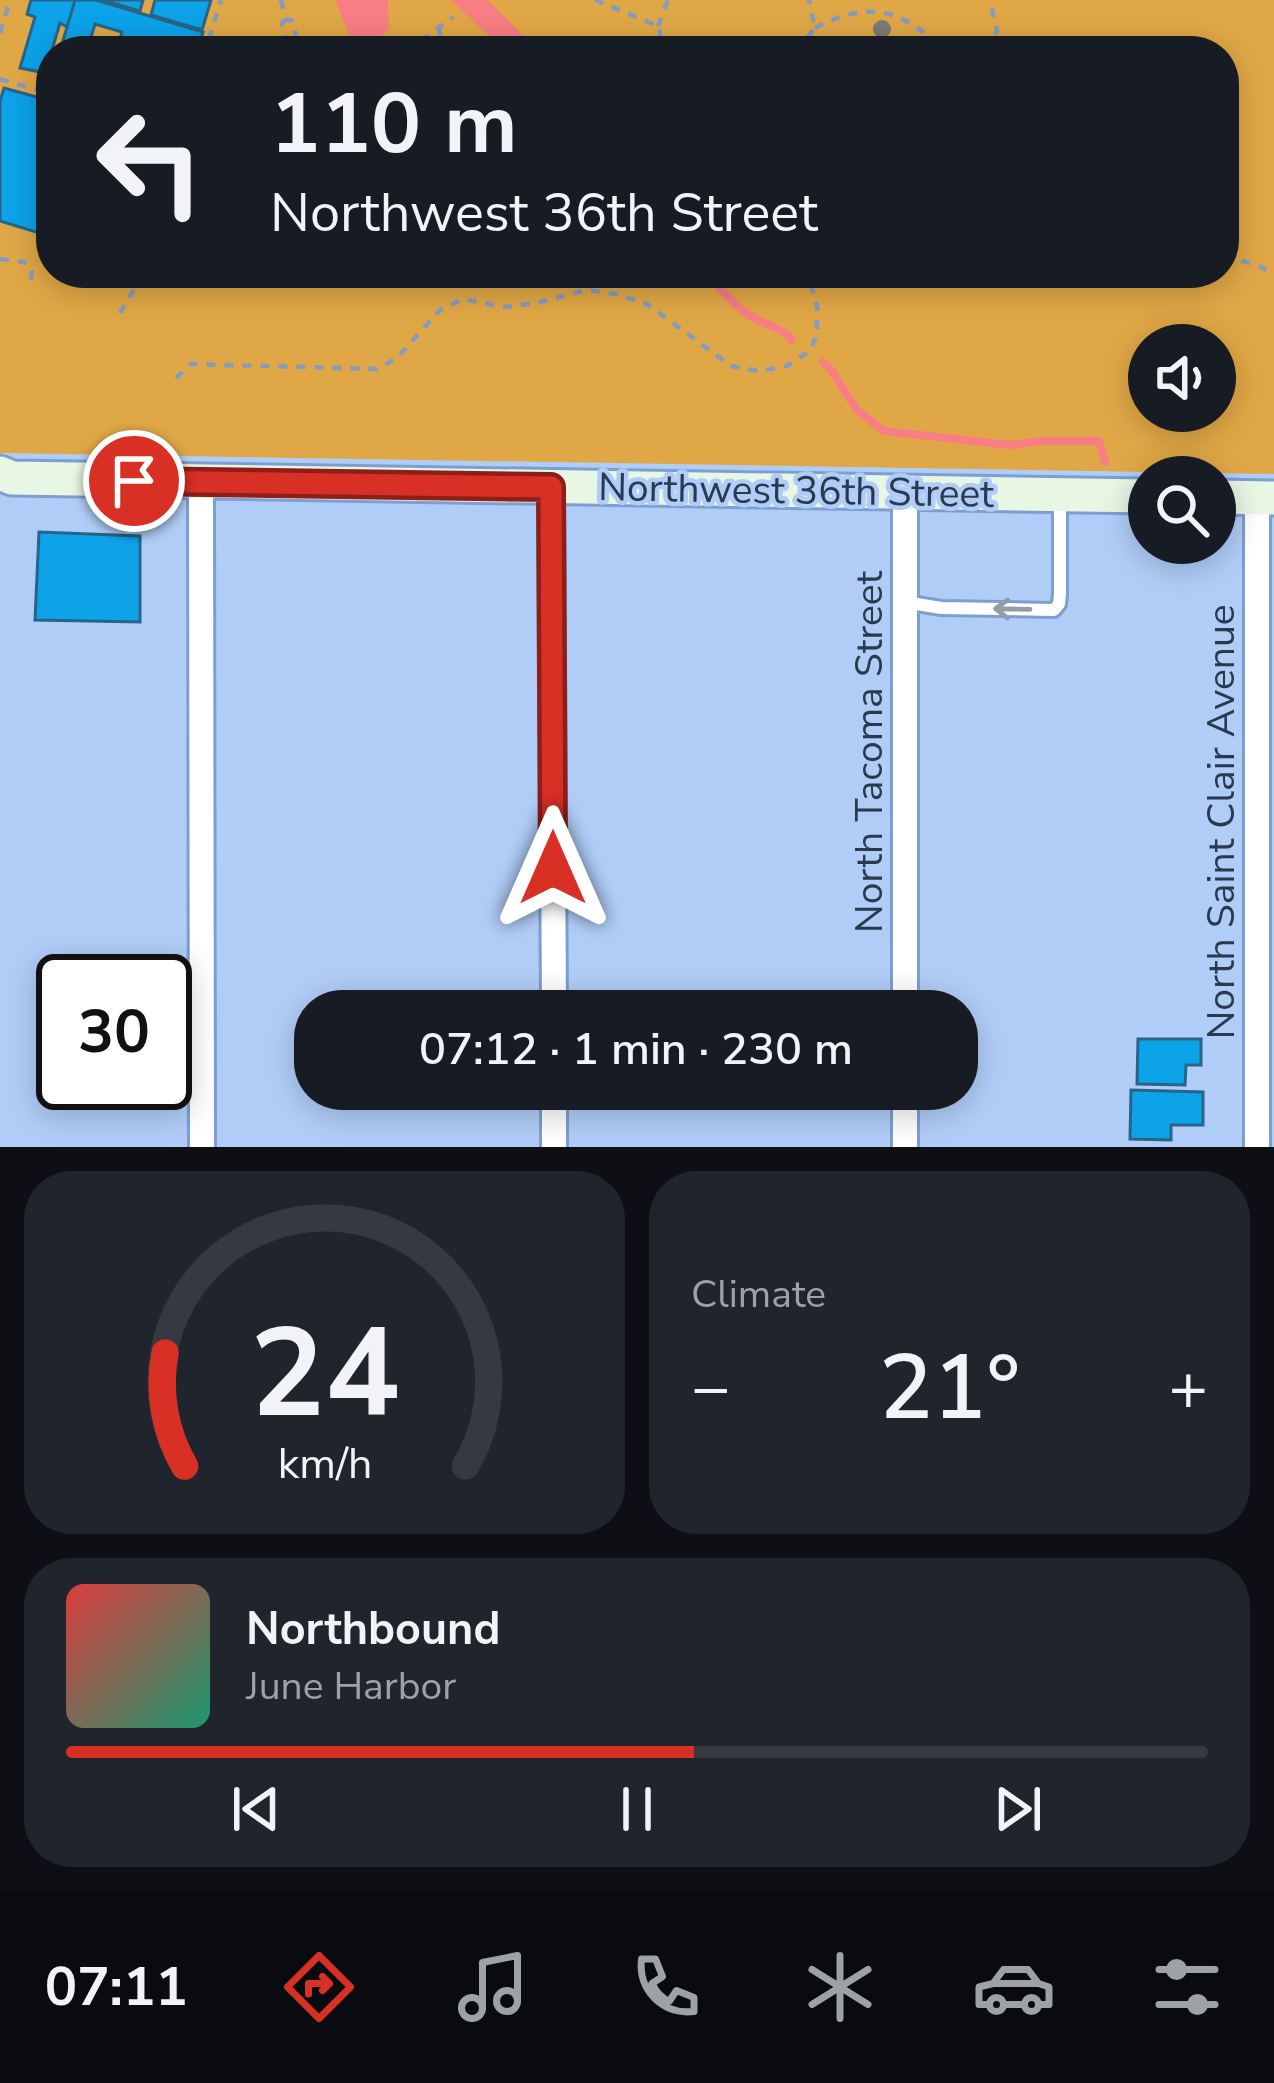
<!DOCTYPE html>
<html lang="en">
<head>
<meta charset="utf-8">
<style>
  :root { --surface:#171b24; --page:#20242c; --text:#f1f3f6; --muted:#9ea1a6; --line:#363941; --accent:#d93025 }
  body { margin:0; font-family:"Nunito Sans",sans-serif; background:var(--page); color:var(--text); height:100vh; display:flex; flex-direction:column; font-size:45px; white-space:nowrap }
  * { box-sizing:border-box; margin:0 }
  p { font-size:39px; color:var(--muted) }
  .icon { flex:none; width:66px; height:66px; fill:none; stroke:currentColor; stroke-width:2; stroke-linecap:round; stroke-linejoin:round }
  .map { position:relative; height:1147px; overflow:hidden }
  .side { display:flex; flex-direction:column; gap:24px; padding:24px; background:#0d0f14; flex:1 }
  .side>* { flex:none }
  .top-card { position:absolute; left:36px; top:36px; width:1203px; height:252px; border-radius:48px; box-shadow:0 6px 30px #0003; background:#171b24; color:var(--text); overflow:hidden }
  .fabs { position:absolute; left:1128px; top:324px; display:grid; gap:24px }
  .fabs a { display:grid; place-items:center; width:108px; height:108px; border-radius:50%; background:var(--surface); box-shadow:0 6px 30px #0003; font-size:60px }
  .speed { position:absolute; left:36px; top:954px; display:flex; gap:24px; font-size:60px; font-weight:700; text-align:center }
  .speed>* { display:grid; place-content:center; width:156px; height:156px; border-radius:50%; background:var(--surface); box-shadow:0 6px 30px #0003; line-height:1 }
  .speed .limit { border:6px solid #111; border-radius:18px; background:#fff; color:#111 }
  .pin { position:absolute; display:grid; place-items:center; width:102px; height:102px; color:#fff; margin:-51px; border:6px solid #fff; border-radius:50%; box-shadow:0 3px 12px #0007 }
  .me { position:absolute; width:132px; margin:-66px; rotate:0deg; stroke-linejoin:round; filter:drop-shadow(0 0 9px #0008) }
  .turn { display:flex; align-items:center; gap:42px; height:252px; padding:0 36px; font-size:54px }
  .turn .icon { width:156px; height:156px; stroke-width:2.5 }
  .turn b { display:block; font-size:84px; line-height:102px }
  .big { font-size:90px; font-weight:600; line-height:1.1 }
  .side .widget { flex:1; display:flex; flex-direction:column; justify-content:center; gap:18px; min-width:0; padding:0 42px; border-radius:48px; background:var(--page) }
  .side .dial { align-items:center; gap:0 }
  .dial svg { height:312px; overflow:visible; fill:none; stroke:var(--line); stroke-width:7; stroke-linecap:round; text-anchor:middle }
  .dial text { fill:var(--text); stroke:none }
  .song { display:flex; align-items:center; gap:36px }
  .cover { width:144px; height:144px; border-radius:18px; background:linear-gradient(135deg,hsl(0 70% 55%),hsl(160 70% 35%)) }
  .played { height:12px; border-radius:6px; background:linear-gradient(90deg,var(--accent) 55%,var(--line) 55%) }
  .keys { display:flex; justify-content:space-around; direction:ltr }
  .heat { display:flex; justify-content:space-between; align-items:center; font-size:66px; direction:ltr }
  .side .tiles { flex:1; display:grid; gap:24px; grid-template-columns:1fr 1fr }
  .widget:last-child { grid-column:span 2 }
  .trip { position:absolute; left:294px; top:990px; width:684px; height:120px; border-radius:48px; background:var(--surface); box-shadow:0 6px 30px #0003; font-weight:600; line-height:120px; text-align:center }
  .dock { display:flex; height:192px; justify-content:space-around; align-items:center; background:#090b0e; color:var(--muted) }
  .dock .icon { width:84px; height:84px }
  .dock .active { color:var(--accent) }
  .dock b { font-size:54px; color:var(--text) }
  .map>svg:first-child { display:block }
  .green { fill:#e0a746; fill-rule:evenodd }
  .water { fill:#f87e84 }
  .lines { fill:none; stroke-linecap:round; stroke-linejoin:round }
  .stream { stroke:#f87e84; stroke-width:8 }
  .building { fill:#0ca3e9; stroke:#286488; stroke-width:3 }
  .lane-casing { stroke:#7c9ed1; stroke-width:18 }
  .street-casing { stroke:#7c9ed1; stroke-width:30 }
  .secondary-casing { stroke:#7c9ed1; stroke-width:39 }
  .path { stroke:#849cc0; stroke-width:4.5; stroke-dasharray:9 9; stroke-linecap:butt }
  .lane { stroke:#fff; stroke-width:12 }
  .street { stroke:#fff; stroke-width:24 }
  .secondary { stroke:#e8f6e4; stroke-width:33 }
  .tree { fill:#7c7a72 }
  .oneway { stroke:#949ca6 }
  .route-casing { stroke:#8d1f18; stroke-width:30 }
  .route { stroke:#d93025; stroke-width:21 }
  .labels { text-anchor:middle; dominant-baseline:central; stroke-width:9; stroke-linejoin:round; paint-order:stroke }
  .street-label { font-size:39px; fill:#2a394e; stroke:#b0cdf8 }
</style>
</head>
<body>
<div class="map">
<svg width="1274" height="1147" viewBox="0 0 1274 1147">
  <rect width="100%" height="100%" fill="#b0cdf8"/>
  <path class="green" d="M 0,0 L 1274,0 L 1274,474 L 0,453 ZM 51,51 L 1224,51 L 1224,273 L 51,273 ZM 1149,345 L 1215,345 L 1215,411 L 1149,411 Z"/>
  <path class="water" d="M 335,0 L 388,0 L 389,29 L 376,41 L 385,51 L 356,51 Z
    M 451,0 L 487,0 L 534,46 L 543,51 L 505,51 Z"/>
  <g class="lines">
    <path class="stream" d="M 719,273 L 720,289 C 730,300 740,310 754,318 C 768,326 781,327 792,340
      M 823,362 L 831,370 L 857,410 L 884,431 L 1009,445 L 1041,441 L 1099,441 L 1105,462"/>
  </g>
  <path class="building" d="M 31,0 L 75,0 L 67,27 L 60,23 L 45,73 L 20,68 L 35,17 L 27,14 Z
    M 75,0 L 96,0 L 203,32 L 198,51 L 117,51 L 122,32 L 95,24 L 87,51 L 60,51 Z
    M 102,0 L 143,0 L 140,11 Z
    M 155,0 L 211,0 L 202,30 L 151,15 Z
    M 4,88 L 51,101 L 51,196 L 39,233 L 0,221 L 0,101 Z
    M 208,273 L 305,273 L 304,279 L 208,280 Z
    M 39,532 L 140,536 L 140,622 L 35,620 Z
    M 1138,1039 L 1201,1039 L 1201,1065 L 1186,1065 L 1185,1085 L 1137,1084 Z
    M 1131,1090 L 1203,1092 L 1203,1125 L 1171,1125 L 1171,1140 L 1130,1139 Z"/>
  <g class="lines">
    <defs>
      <path id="lane" d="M 905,602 L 941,608 L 1054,610 L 1059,604 L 1060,594 L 1060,496"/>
      <path id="street" d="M 201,482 L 202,1147
        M 551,487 L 554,1011
        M 905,492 L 905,1011
        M 1257,498 L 1257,1147
        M 554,1089 L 554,1147
        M 905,1089 L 905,1147"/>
      <path id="secondary" d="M 0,473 L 12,478 L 1149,496
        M 1215,497 L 1274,498"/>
    </defs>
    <use href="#lane" class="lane-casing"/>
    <use href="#street" class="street-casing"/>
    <use href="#secondary" class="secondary-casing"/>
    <path class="path" d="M 281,0 L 286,19 L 292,21 L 300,51
      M 595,0 L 658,26 L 665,51
      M 286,19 L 282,23 L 289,51
      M 658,26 L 668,0
      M 815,28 C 869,0 902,8 944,51
      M 439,29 L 443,51
      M 0,33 L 10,0
      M 209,39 L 221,0
      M 407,51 L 453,17
      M 796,51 L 815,28 L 809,0
      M 988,51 L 997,31 L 990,0
      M 0,79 L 51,94
      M 1224,256 L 1257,265 L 1274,274
      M 0,259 L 24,262 L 32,271 L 30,284
      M 565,273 L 568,291
      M 120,313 L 139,281 L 176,281
      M 176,378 L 191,364 L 377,369 L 397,358 L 440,310 L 463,299 L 505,307 L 537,303 L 586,290 L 617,294 L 647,304 L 731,366 L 759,371 L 787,366 L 810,351 L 817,334 L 817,306 L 807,273"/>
    <use href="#lane" class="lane"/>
    <use href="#street" class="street"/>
    <use href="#secondary" class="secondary"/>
  </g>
  <circle class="tree" cx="882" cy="29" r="9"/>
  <defs><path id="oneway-shaft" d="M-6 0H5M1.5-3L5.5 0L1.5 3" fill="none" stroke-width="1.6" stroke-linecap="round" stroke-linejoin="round" transform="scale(3)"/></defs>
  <use class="oneway" href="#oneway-shaft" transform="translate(1012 609) rotate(-179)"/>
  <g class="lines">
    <defs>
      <path id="route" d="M 134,481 L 551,487 L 553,868"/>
    </defs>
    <use href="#route" class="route-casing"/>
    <use href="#route" class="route"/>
  </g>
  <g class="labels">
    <g class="street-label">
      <text transform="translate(796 491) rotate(1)">Northwest 36th Street</text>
      <text transform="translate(869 752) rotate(-90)">North Tacoma Street</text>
      <text transform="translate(1221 822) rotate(-90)">North Saint Clair Avenue</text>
    </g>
  </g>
</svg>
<div class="fabs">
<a><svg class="icon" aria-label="sound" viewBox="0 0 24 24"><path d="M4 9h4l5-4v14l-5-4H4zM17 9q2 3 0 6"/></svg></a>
<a><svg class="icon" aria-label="search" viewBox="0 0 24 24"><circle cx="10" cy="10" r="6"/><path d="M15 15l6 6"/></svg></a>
</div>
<div class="speed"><div class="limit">30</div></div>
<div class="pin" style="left:134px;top:481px;background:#d93025"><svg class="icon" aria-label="arrive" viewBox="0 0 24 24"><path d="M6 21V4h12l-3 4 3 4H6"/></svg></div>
<svg class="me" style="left:553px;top:868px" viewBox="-20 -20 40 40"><path d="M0-17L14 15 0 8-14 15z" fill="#d93025" stroke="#fff" stroke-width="4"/></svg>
<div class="trip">07:12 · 1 min · 230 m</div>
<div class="top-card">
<div class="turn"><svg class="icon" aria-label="left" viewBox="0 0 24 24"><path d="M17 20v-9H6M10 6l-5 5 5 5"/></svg><div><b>110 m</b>Northwest 36th Street</div></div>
</div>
</div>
<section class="side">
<div class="tiles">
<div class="widget dial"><svg viewBox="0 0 100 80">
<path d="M14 69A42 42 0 1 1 86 69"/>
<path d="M14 69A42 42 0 0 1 9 40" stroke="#d93025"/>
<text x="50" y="56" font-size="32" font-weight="700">24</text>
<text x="50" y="72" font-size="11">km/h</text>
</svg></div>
<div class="widget"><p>Climate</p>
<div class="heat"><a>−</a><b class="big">21°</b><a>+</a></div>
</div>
<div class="widget">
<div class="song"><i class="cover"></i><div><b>Northbound</b><p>June Harbor</p></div></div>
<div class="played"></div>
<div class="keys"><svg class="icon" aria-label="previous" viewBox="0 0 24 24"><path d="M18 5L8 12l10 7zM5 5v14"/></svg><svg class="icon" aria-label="pause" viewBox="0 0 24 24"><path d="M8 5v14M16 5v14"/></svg><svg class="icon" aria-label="next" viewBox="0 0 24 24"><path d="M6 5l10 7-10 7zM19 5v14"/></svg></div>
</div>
</div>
</section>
<nav class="dock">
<b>07:11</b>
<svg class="icon active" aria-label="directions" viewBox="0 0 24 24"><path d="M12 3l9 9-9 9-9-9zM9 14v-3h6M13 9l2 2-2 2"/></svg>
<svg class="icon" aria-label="music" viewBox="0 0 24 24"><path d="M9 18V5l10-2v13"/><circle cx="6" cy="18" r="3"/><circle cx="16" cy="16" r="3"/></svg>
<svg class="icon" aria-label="phone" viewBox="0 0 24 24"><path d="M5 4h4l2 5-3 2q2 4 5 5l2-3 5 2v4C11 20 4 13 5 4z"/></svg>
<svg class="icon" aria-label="climate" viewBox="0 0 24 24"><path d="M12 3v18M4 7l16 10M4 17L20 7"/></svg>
<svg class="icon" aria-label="car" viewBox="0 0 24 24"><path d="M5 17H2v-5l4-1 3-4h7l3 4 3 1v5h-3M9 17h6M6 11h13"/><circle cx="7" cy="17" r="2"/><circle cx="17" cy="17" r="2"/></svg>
<svg class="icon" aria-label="filters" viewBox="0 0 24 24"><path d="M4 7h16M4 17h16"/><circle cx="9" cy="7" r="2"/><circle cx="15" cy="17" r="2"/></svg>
</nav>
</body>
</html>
